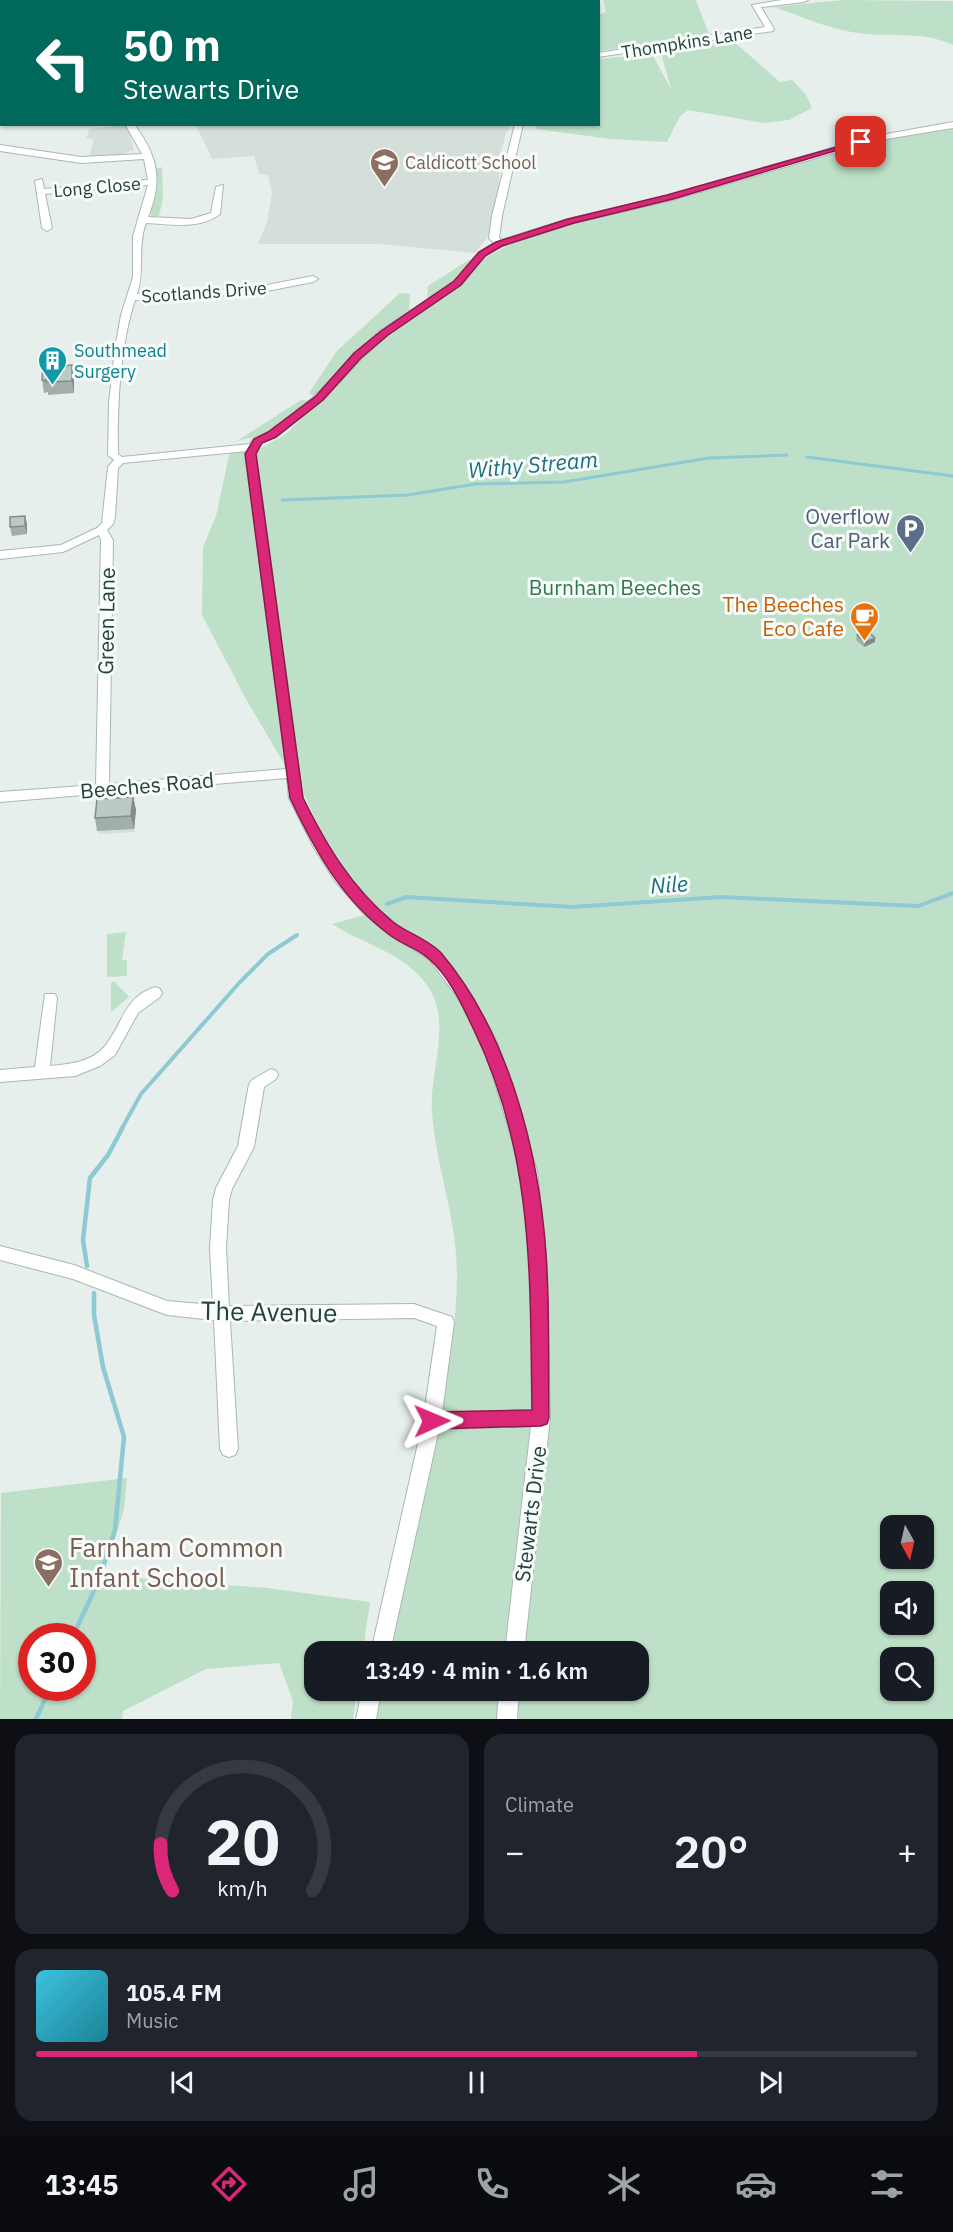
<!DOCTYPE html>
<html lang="en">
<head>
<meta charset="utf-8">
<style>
  :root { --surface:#171b24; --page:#20242c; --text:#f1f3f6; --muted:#9ea1a6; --line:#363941; --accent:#db2777 }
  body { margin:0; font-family:"IBM Plex Sans",sans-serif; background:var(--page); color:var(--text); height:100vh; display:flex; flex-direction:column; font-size:22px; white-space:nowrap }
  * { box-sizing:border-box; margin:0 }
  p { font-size:20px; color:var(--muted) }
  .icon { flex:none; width:33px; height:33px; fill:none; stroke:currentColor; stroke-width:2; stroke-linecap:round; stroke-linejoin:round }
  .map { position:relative; height:1719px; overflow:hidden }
  .side { display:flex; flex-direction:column; gap:15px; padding:15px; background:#0d0f14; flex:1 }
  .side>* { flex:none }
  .top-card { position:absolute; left:0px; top:0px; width:600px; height:126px; box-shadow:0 2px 4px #0004; background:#00695c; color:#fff; overflow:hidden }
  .needle { width:39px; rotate:172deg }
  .tools { position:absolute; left:880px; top:1515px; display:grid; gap:12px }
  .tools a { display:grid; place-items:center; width:54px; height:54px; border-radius:12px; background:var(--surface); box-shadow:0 2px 4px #0004; font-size:30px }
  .speed { position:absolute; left:18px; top:1623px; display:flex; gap:12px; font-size:30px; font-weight:700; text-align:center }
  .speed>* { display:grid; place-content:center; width:78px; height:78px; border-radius:50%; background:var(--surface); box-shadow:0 2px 4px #0004; line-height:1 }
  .speed .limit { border:9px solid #d22; background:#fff; color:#111 }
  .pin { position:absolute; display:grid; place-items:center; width:51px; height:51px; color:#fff; margin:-26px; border-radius:12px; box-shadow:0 3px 9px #0006 }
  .me { position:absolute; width:66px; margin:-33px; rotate:89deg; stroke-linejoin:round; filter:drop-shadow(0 0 4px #0008) }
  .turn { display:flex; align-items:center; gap:21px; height:126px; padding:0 24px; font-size:27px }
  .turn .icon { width:78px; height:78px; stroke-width:2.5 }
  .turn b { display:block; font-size:42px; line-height:51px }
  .big { font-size:45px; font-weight:600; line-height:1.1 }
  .side .tile { flex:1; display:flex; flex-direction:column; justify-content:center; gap:9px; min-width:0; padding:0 21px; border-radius:18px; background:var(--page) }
  .side .dial { align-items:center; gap:0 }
  .dial svg { height:156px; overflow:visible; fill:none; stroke:var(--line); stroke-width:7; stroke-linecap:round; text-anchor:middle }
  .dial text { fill:var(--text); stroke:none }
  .song { display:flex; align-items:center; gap:18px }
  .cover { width:72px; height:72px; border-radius:9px; background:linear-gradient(135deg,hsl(190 70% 55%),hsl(190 70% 35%)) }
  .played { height:6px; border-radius:3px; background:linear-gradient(90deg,var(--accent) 75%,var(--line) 75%) }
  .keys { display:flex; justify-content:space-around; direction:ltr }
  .heat { display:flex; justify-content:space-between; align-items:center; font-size:33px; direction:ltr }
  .side .tiles { flex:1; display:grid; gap:15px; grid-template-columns:1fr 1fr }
  .tile:last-child { grid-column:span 2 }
  .trip { position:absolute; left:304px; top:1641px; width:345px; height:60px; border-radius:18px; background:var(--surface); box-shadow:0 2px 4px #0004; font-weight:600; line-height:60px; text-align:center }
  .dock { display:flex; height:96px; justify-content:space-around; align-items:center; background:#090b0e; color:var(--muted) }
  .dock .icon { width:42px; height:42px }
  .dock .on { color:var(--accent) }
  .dock b { font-size:27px; color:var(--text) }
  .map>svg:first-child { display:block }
  .built { fill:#d4dfda }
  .green { fill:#bfe0c8; fill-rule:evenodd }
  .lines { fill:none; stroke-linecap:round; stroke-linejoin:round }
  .stream-far2 { stroke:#8ec9d4; stroke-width:3 }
  .stream-far1 { stroke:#8ec9d4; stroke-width:4 }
  .stream { stroke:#8ec9d4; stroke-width:4.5 }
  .minor-casing { stroke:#a8b8b2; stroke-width:2 }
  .minor { fill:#fff; fill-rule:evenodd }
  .wall { fill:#a1aea9 }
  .shaded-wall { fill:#838d89 }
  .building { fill:#bbcac4; stroke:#838d89; stroke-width:1.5 }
  .route { fill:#db2777; stroke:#8e194d; stroke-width:1.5 }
  .labels { text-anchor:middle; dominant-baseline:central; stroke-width:6; stroke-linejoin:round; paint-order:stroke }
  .far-street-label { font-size:18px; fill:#24423a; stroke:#f7fbf9 }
  .far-education-label { font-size:18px; fill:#785e54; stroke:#f7fbf9; text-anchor:start }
  .far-culture-label { font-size:18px; fill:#0d838f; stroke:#f7fbf9; text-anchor:start }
  .service-label { font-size:21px; fill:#4e5e75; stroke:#f7fbf9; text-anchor:end }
  .park-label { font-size:21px; fill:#2d7a4b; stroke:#f7fbf9 }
  .food-label { font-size:21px; fill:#c56008; stroke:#f7fbf9; text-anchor:end }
  .street-label { font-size:21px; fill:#24423a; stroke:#f7fbf9 }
  .water-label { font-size:22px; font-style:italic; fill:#1c6f80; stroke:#f7fbf9 }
  .near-street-label { font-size:26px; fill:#24423a; stroke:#f7fbf9 }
  .near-education-label { font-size:26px; fill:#785e54; stroke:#f7fbf9; text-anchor:start }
</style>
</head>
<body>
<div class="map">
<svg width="953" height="1719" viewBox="0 0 953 1719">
  <rect width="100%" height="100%" fill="#e6efeb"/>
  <path class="built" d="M 196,0 L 461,0 L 196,1 Z
    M 127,125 L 134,150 L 114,157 L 89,157 L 94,139 L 86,138 L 90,129 Z
    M 196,125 L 512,125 L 506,133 L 500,155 L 499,184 L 488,236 L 475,253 L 378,244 L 258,244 L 267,222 L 272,193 L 268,175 L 259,174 L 254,156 L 212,159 Z
    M 135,792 L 135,832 L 99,834 L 101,794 Z"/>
  <path class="green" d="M 603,0 L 696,0 L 710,37 L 599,51 L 598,15 L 606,12 Z
    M 843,0 L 953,1 L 953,45 C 921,30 891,38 857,33 C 829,29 801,16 773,7 Z
    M 732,40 L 780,82 L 792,80 L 806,95 L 812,108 L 789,120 L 764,123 L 688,110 L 680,116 L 667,142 L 611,139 L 536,129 L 535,125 L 598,124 L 599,59 L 652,54 L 671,89 L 661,53 Z
    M 953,126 L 953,1719 L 515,1719 L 517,1691 L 639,1690 L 639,1652 L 519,1651 L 544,1443 L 533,1171 L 511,1083 L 498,1047 L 433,949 L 395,927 L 339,871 L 304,794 L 254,452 L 286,434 L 369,349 L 396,327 L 463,283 L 484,258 L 517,241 L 573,222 L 887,137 ZM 891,1526 L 924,1526 L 924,1558 L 891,1558 ZM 891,1592 L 924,1592 L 924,1624 L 891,1624 ZM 891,1658 L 924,1658 L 924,1690 L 891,1690 Z
    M 162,167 L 163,198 L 159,216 L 152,217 L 150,213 L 155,197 L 156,169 Z
    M 470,259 L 472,261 L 456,280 L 427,300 L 428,286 Z
    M 400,293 L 410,294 L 409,311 L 363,347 L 314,397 L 309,393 L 337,351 Z
    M 301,400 L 311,401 L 268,434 L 237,441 Z
    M 240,450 L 247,454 L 290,764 L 286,767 L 247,701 L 202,615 L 203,547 L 216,516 L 230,451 Z
    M 365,915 C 392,932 421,948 443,971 C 472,999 493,1063 503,1102 C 510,1129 520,1157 525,1185 C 550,1340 525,1497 507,1651 L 388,1651 C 402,1589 415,1527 429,1465 C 442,1403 456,1342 457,1278 C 458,1222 436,1168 432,1112 C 429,1072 452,1025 429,988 C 407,953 364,945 332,924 Z
    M 126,932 L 122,960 L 127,960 L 127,976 L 107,977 L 107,934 Z
    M 114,981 L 129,997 L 111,1012 L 111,983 Z
    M 127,1478 L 124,1510 L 104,1571 L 145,1579 L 267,1588 L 370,1602 L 363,1651 L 315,1652 L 315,1690 L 357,1691 L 353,1719 L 291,1719 L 293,1701 L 279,1663 L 206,1669 L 123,1711 L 122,1719 L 0,1719 L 1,1493 ZM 32,1636 L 82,1636 L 82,1688 L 32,1688 Z
    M 383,1691 L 503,1691 L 502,1719 L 375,1719 Z"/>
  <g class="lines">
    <path class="stream-far2" d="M 807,457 L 953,476
      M 282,500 L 408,495 L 475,484 L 564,482 L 709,458 L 787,455"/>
    <path class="stream-far1" d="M 387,904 L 406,897 L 572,907 L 721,897 L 918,906 L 953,893
      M 121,1130 L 141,1094 L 240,982 L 268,954 L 297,935"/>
    <path class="stream" d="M 87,1266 L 83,1240 L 90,1178 L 108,1155 L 122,1129
      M 73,1636 L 99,1580 L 115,1530 L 124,1437 L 103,1367 L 94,1315 L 94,1293
      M 36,1719 L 50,1688"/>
    <defs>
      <path id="minor" d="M 122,0 L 130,0 L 130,2 L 122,2 Z
        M 532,0 L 540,0 L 540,2 L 532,2 Z
        M 782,0 L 808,0 L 804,2 L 761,7 L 774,29 L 773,31 L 598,57 L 598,53 L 765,27 L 752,5 Z
        M 0,7 L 2,7 L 2,11 L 0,11 Z
        M 0,69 L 2,69 L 2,73 L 0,73 Z
        M 953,122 L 953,128 L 874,141 L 672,200 L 574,223 L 502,246 L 485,256 L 461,285 L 388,335 L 362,358 L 323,400 L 276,437 L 261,443 L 256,454 L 303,798 L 327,846 L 345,873 L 373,905 L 401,928 L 440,952 L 471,994 L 497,1042 L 537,1171 L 546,1255 L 550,1418 L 524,1652 L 505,1652 L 531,1426 L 439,1429 L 390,1652 L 371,1652 L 423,1421 L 437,1326 L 414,1318 L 230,1321 L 238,1449 L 235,1455 L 229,1457 L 223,1455 L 220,1449 L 214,1320 L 167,1315 L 73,1279 L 0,1260 L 0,1246 L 74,1265 L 167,1301 L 213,1305 L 210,1248 L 213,1200 L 216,1188 L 238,1146 L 249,1084 L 252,1080 L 271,1069 L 276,1071 L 278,1075 L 276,1079 L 264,1087 L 254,1147 L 232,1189 L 229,1200 L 226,1248 L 229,1306 L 414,1304 L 452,1317 L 454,1322 L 442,1413 L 532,1410 L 530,1255 L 521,1171 L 483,1042 L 461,1002 L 430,960 L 391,936 L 363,913 L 335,881 L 314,848 L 289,798 L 287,778 L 0,802 L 0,792 L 96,785 L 101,540 L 99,535 L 63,552 L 0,559 L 0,551 L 61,545 L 97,528 L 102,523 L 108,467 L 114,460 L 108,455 L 109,403 L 115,349 L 121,315 L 133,277 L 133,236 L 148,185 L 45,194 L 52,228 L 47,231 L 42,228 L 35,181 L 42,179 L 44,189 L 148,180 L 144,159 L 81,163 L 0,151 L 0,145 L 81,157 L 142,154 L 125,124 L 134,124 C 158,156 163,180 148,217 L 191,219 L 211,213 L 216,187 L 223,185 L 220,214 C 200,230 170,224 146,223 C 137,247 145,270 137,294 L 251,288 L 313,276 L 318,279 L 313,282 L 251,294 L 135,300 C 120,346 117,406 118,454 L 122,457 L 250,444 L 253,439 L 268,433 L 315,396 L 354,354 L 380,331 L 455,281 L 479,252 L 494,243 L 489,238 L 492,216 L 515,124 L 523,124 L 502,216 L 499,238 L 501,240 L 568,219 L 667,196 L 870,137 ZM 247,451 L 246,454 L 286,769 L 109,784 L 113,540 L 107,530 L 113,524 L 115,517 L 118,468 L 123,463 Z
        M 155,987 L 160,989 L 162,993 L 160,997 L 138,1013 L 115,1055 L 100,1066 L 75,1076 L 0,1082 L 0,1070 L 35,1067 L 45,994 L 55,994 L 57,998 L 50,1066 C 70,1064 92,1062 105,1046 C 123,1024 124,997 155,987 Z
        M 362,1690 L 381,1690 L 376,1719 L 356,1719 Z
        M 499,1690 L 519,1690 L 517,1719 L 497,1719 Z"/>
    </defs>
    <use href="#minor" class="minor-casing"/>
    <use href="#minor" class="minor"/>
  </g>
  <path class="wall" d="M 72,365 L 74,377 L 74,393 L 48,395 L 48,392 L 44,393 L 42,380 L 63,366 Z
    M 25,516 L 27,524 L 27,534 L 12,536 L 10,527 Z
    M 857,635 L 875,642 L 864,647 L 856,640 Z
    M 133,797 L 136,810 L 134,829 L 97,831 L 95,818 Z"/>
  <path class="shaded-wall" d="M 72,365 L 74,377 L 74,393 L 72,381 Z
    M 25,516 L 27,524 L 27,534 L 25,526 Z
    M 875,638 L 875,642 L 864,647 L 865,642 Z
    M 133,797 L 136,810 L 134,829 L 131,816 Z"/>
  <path class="building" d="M 62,362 L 62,366 L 72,365 L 72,381 L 46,382 L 46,380 L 42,380 L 43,364 Z
    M 25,516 L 25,526 L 10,527 L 10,517 Z
    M 868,631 L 875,638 L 865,642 L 857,635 Z
    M 133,797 L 131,816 L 95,818 L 97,799 Z"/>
  <path class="route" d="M 858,141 L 865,142 L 673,199 L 574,223 L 502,246 L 485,256 L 461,285 L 388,335 L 361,358 L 323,400 L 276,437 L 262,443 L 256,454 L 303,798 C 327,846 351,887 393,922 C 407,933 430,940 442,954 C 509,1034 539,1152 546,1254 C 550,1309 548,1364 549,1418 L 547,1424 L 541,1426 L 432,1429 L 425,1426 L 423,1421 L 425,1415 L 432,1412 L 532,1410 C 530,1275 534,1153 473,1028 C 462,1005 449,976 429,959 C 418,949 402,944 391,936 C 342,900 315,851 290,798 L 245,454 L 254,439 L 268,432 L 316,396 L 354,353 L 381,331 L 454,281 L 479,252 L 496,242 L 568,219 L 667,195 Z"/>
  <defs>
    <symbol id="school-pin" viewBox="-11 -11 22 30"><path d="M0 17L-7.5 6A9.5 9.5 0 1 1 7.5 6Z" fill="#8d6e63" stroke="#f7fbf9"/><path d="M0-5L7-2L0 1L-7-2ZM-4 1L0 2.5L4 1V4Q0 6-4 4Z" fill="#fff"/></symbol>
    <symbol id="building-pin" viewBox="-11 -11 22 30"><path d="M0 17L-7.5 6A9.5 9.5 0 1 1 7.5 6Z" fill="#0f9aa8" stroke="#f7fbf9"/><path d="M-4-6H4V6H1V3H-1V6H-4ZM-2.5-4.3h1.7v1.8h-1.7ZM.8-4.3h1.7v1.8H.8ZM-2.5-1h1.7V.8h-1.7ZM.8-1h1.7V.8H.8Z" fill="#fff"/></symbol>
    <symbol id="parking-pin" viewBox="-11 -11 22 30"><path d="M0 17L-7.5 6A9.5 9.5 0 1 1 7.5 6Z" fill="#5c6f8a" stroke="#f7fbf9"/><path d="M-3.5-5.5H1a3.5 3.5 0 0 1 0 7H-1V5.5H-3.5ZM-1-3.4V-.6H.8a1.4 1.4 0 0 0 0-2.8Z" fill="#fff"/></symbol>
    <symbol id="cafe-pin" viewBox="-11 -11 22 30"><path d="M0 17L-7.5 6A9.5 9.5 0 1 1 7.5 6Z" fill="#e8710a" stroke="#f7fbf9"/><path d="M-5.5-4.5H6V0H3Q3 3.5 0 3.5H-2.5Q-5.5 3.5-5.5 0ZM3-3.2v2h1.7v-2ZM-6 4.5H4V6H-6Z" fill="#fff"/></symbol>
  </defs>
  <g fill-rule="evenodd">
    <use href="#school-pin" x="368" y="146" width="33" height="45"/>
    <use href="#building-pin" x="36" y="344" width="33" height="45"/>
    <use href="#parking-pin" x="894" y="512" width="33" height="45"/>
    <use href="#cafe-pin" x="848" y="600" width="33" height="45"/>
    <use href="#school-pin" x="32" y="1546" width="33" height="45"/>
  </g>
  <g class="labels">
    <g class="far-street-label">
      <text transform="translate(687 42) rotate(-9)">Thompkins Lane</text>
      <text transform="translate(97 187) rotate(-5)">Long Close</text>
      <text transform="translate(204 292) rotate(-4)">Scotlands Drive</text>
    </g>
    <g class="far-education-label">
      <text x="405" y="162">Caldicott School</text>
    </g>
    <g class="far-culture-label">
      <text x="74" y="350">Southmead<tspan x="74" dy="21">Surgery</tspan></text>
    </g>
    <g class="service-label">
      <text x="890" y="516">Overflow<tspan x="890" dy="24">Car Park</tspan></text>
    </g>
    <g class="park-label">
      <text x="615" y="587">Burnham Beeches</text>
    </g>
    <g class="food-label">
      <text x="844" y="604">The Beeches<tspan x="844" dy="24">Eco Cafe</tspan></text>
    </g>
    <g class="street-label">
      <text transform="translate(106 621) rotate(-89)">Green Lane</text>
      <text transform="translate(147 785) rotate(-5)">Beeches Road</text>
      <text transform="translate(530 1514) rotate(-83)">Stewarts Drive</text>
    </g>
    <g class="water-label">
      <text transform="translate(533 464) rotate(-5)">Withy Stream</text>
      <text transform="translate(669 884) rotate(-4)">Nile</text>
    </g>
    <g class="near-street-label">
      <text transform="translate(269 1311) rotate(1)">The Avenue</text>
    </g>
    <g class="near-education-label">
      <text x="69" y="1547">Farnham Common<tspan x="69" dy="30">Infant School</tspan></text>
    </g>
  </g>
</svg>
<div class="tools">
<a><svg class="needle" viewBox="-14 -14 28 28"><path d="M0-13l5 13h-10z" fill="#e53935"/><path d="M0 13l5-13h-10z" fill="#9ea1a6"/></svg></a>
<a><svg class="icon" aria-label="sound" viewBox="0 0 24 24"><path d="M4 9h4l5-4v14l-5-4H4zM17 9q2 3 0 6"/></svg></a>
<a><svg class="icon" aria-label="search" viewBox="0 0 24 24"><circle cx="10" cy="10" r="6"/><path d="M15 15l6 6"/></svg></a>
</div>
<div class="speed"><div class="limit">30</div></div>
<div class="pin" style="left:861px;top:142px;background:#d93025"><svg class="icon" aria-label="arrive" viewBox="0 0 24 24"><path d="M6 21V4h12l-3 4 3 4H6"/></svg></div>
<svg class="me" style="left:432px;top:1421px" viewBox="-20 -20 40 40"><path d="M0-17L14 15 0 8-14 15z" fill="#db2777" stroke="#fff" stroke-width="4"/></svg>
<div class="trip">13:49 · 4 min · 1.6 km</div>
<div class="top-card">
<div class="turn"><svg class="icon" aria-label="left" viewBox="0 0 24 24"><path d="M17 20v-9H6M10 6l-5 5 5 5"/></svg><div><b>50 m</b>Stewarts Drive</div></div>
</div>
</div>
<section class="side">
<div class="tiles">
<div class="tile dial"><svg viewBox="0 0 100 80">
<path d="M14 69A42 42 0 1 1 86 69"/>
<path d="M14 69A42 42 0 0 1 8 45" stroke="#db2777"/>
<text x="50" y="56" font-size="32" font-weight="700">20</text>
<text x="50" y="72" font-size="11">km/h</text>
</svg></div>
<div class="tile"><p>Climate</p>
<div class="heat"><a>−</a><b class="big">20°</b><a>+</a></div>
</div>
<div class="tile">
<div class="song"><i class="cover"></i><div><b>105.4 FM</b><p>Music</p></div></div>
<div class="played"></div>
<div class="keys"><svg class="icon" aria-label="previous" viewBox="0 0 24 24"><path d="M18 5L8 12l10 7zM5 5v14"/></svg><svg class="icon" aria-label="pause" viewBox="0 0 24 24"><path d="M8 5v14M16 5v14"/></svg><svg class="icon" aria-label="next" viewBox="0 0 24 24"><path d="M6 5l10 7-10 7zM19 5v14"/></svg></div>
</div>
</div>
</section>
<nav class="dock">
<b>13:45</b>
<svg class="icon on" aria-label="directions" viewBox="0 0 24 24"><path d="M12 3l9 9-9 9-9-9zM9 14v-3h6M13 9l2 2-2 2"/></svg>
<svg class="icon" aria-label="music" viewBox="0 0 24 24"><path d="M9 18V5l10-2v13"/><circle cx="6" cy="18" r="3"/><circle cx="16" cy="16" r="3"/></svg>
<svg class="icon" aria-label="phone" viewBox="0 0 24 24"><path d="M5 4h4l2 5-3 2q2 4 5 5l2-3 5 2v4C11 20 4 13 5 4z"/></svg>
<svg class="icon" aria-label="climate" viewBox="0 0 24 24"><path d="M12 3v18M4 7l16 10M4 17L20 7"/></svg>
<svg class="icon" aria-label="car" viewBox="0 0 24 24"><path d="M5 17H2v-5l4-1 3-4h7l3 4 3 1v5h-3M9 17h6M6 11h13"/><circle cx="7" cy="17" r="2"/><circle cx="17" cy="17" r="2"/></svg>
<svg class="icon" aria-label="filters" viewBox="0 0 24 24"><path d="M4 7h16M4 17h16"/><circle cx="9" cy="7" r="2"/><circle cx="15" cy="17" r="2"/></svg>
</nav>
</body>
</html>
